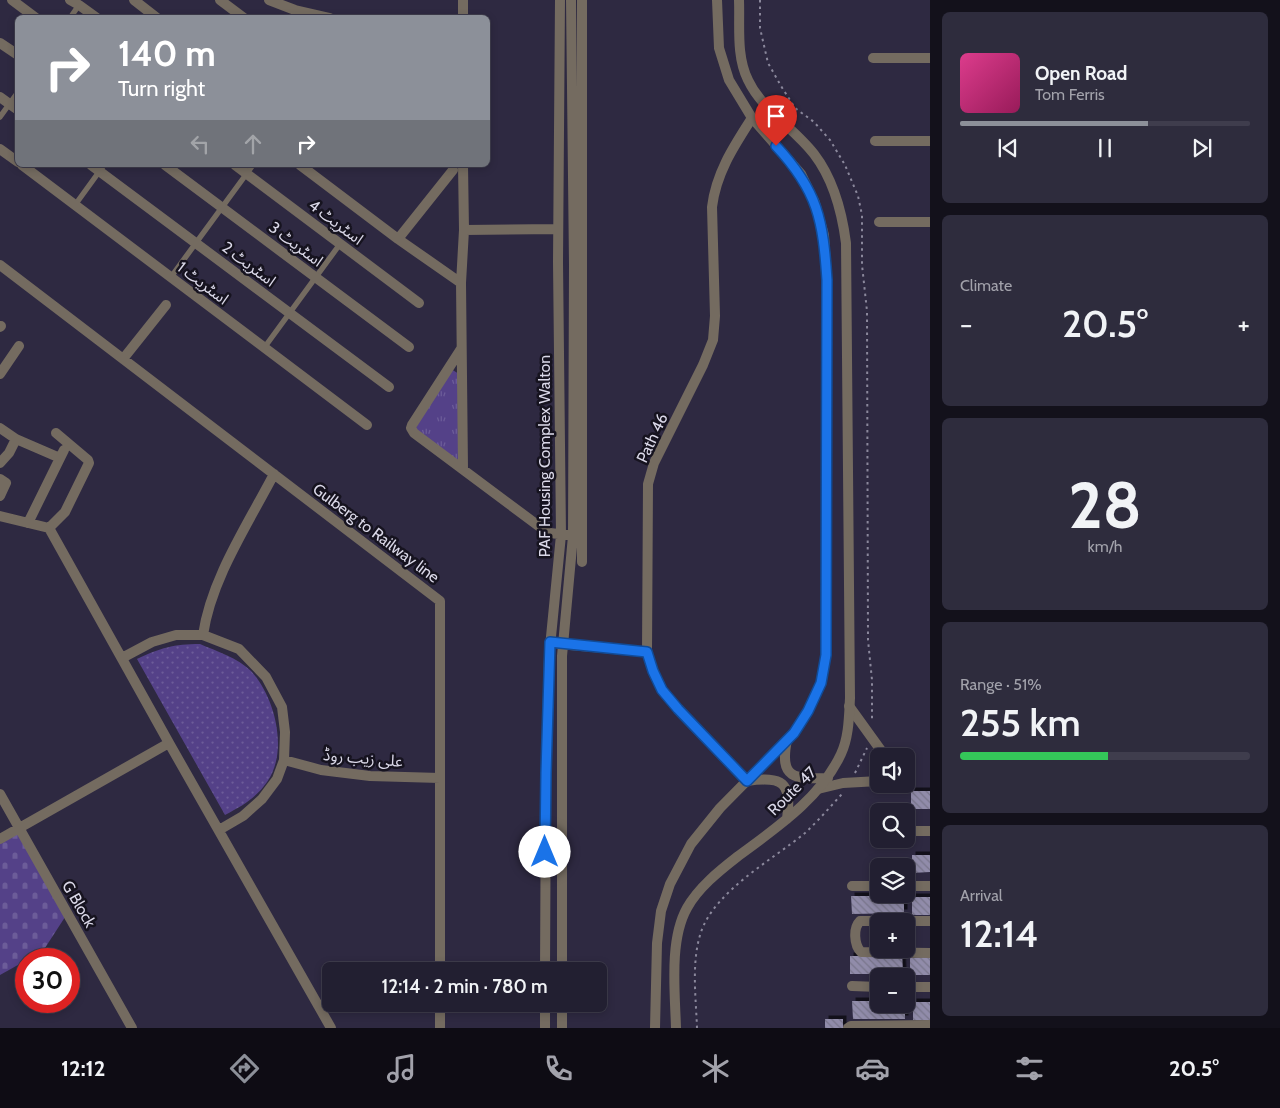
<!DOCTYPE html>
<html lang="en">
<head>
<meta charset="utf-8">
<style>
  :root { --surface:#221f31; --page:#2e2c3d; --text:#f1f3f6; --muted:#a2a2ab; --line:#3f3d4d; --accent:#8c9099 }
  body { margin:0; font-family:Cabin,"Noto Sans Arabic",sans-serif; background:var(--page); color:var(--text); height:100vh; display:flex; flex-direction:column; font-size:19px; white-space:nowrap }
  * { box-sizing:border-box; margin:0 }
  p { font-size:16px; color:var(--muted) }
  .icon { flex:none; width:28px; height:28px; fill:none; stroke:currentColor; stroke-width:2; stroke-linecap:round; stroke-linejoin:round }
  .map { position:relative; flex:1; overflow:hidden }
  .details { display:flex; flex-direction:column; gap:12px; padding:12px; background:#13111b; width:350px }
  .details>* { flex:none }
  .banner { position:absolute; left:15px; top:15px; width:475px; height:152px; border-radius:8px; box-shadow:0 2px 8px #0003,0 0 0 1px var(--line); background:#8c9099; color:#fff; overflow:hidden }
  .tools { position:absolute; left:870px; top:748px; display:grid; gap:10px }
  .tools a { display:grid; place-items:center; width:45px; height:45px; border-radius:8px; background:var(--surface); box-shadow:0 2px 8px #0003,0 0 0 1px var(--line); font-size:25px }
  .speed { position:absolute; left:15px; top:948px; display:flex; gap:10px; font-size:25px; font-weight:700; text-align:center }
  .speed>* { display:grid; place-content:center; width:65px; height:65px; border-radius:50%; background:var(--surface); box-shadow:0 2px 8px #0003,0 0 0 1px var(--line); line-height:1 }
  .speed .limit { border:8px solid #d22; background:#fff; color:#111 }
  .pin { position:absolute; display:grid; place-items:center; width:42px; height:42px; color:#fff; margin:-51px -21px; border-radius:50% 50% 50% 0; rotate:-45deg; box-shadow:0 0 5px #0007 }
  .pin .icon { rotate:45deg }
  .me { position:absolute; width:55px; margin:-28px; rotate:0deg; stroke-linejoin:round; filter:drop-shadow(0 0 4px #0008) }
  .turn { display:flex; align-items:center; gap:18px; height:105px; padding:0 20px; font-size:22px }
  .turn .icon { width:65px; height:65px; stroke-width:2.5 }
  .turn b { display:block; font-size:35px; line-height:42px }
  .lanes { display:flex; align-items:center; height:48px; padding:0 20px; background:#0003; justify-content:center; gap:25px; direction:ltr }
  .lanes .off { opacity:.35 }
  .big { font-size:38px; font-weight:600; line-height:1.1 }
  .details .widget { flex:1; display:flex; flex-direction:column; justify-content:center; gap:8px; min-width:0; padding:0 18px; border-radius:8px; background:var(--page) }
  .details .dial { align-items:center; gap:0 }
  .dial b { font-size:65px; line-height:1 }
  .song { display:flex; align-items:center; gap:15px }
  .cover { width:60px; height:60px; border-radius:8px; background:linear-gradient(135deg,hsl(330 70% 55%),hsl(330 70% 35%)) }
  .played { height:5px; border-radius:2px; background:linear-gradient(90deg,var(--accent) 65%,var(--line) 65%) }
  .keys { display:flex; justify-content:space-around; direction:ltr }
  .heat { display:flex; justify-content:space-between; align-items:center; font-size:28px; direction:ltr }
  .charge { height:8px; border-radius:4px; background:linear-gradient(90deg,#34c759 51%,var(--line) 0) }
  .trip { position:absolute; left:322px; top:962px; width:285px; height:50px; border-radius:8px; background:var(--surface); box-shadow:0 2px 8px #0003,0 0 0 1px var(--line); font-weight:600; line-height:50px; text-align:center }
  .menu { display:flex; height:80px; justify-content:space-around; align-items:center; background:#0e0c14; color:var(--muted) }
  .menu .icon { width:35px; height:35px }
  .menu .active { color:var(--accent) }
  .menu b { font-size:22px; color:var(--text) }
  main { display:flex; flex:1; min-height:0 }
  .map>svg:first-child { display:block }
  .grass { fill:url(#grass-dots) }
  .cemetery { fill:url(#cemetery-stones) }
  .park { fill:url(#park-tufts) }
  .building { fill:url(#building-back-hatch); filter:url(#shadow) }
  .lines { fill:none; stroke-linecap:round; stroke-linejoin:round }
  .path { stroke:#8b889c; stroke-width:2; stroke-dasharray:2.5 4; stroke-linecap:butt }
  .service { stroke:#746b60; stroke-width:5.5 }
  .minor { stroke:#746b60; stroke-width:10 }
  .tertiary { stroke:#746b60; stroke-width:10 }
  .route-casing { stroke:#114b97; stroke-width:12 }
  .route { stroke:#1a73e8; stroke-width:9 }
  .labels { text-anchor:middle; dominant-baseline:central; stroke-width:5; stroke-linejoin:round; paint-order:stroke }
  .street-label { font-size:16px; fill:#dad8e8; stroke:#16131f }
</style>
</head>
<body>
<main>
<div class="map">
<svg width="930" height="1028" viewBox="0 0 930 1028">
  <defs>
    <pattern id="grass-dots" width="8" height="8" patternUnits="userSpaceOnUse" patternTransform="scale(1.25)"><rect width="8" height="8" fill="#544188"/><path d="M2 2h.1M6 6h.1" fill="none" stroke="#6c5c99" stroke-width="1.8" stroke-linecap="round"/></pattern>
    <pattern id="cemetery-stones" width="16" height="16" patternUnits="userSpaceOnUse" patternTransform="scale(1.25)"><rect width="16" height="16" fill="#544188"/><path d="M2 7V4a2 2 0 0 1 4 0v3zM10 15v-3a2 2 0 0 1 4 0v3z" fill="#6c5c99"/></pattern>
    <pattern id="park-tufts" width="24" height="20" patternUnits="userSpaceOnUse" patternTransform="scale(1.25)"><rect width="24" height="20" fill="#544188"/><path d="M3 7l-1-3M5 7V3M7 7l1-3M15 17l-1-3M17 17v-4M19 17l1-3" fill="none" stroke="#6c5c99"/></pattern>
    <pattern id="building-back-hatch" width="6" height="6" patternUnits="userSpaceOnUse" patternTransform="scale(1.25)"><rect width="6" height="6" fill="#918caa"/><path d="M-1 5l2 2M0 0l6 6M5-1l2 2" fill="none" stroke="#79768c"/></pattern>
    <filter id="shadow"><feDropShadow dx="3.5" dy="-3.5" stdDeviation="0" flood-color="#0009"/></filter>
  </defs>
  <rect width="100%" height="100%" fill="#2e2941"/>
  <path class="grass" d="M 200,644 C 216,651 238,658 251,671 C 275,697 289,751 267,782 C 256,798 242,806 225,815 L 137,659 C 160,648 174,644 200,644 Z"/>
  <path class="cemetery" d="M 19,828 L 67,914 L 43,951 L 0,975 L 0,839 Z"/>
  <path class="park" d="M 451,369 L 459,374 L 459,462 L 415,429 Z"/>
  <path class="building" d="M 911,791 L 930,791 L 930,809 L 911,809 Z
    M 912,855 L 930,855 L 930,872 L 912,873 Z
    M 851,896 L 904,896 L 904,913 L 852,914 Z
    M 912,897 L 930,897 L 930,915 L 912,915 Z
    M 850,956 L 902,956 L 903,974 L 850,974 Z
    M 930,957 L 930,975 L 910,975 L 910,958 Z
    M 852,1001 L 879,1001 L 879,1004 L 905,1004 L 905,1019 L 853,1019 Z
    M 913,1002 L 930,1002 L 930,1020 L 913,1020 Z
    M 825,1019 L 843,1019 L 843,1028 L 825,1028 Z"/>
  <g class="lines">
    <path class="path" d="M 760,0 L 760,28 L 768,63 L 781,86 L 795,108 L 814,122 L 830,140 L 845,165 L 858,196 L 862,215 L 862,265 L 867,311 L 868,640 L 872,680 L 872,721
      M 855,773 L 867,748
      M 697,1028 C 696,998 691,962 701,932 C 715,891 772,860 805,833 C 818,821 830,807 842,794"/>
    <path class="service" d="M 70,18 L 79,5
      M 0,117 L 18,92
      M 75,205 L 104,165
      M 171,277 L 253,165
      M 264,348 L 340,244"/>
    <path class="minor" d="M 12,0 L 36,18
      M 70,0 L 79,5 L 97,18
      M 134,0 L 157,18
      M 220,0 L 244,18
      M 269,0 L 295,10 L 330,18
      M 463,0 L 463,18
      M 582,0 L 582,562
      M 0,43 L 18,55
      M 873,58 L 930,58
      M 0,97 L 18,110
      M 875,141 L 930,141
      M 0,149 L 18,162
      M 22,165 L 367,425
      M 91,165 L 389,387
      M 165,165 L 409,347
      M 235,165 L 419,303
      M 300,165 L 398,239
      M 453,170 L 398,239 L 461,283
      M 879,222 L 930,222
      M 464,230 L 558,229
      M 0,265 L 440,601 L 440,971
      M 0,327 L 1,326
      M 461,349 L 412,425 L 411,428 L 414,433 L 544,530 L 550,533 L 567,535
      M 123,359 L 166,305
      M 0,374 L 19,346
      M 0,428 L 16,439 L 60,458
      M 0,463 L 9,453 L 16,439
      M 463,469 L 461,283 L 464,230 L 463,165
      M 0,479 L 6,483 L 0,496
      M 0,516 L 49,528 L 169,743
      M 28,523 L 64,450
      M 49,528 L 65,512 L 89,463 L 88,460 L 56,433
      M 203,635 C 211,579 248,524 274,474
      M 559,644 L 647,652
      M 122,658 L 152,642 L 176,635 L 203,635 L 239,649 L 266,677 L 282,707 L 285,732 L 284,760 L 277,779 L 262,799 L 243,816 L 219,830
      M 849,706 L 885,756
      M 284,760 L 321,770 L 370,776 L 440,778
      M 747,781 L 678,709 L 662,690 L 653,671 L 647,652 L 648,484 L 654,463 L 703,365 L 713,340 L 715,316 L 712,207 C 716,173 734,146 752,118
      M 818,789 L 843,783 L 879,781
      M 0,794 L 132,1028
      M 914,831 L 930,831
      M 0,839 L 169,743 L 331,1028
      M 852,886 L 879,886
      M 906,886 L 930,886
      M 930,921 L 860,921 C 853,928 854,945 861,952 L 930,953
      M 545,971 L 546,773 L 549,657 L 561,535 L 558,262 L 560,0
      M 562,971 L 562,656 L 573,536 L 574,265 L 571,0
      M 852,986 L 879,987
      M 906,987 L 930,987
      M 440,1004 L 440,1028
      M 545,1028 L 545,1004
      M 562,1028 L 562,1004
      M 848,1028 L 851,1026 L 930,1025"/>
    <path class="tertiary" d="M 787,740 C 779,779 794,779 828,778
      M 747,781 C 783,776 792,782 787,819
      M 655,1028 L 657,943 L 661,911 L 670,884 L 691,844 L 720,808 L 794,733 L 808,711 L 821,683 L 826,655 L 827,280 L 824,235 L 815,203 L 801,174 L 752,118 L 729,80 L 719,48 L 717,0
      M 676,1028 C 675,992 669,940 687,908 C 698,888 719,871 737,857 C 776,828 820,799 841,754 C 849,737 849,716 850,698 L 846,243 C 842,212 834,180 814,154 C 794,128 762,110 748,80 C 736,56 740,26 739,0"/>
  </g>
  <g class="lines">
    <defs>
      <path id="route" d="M 545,852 L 546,773 L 550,642 L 647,652 L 653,671 L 662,690 L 678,709 L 747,781 L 794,733 L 808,711 L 821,683 L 826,655 L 827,280 C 823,220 818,191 776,146"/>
    </defs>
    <use href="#route" class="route-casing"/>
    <use href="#route" class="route"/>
  </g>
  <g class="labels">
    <g class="street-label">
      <text transform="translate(336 222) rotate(37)">اسٹریٹ 4</text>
      <text transform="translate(296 244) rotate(37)">اسٹریٹ 3</text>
      <text transform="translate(249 264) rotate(37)">اسٹریٹ 2</text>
      <text transform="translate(203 283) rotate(37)">اسٹریٹ 1</text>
      <text transform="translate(652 438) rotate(-65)">Path 46</text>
      <text transform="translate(544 456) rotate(-90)">PAF Housing Complex Walton</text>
      <text transform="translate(376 533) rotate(37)">Gulberg to Railway line</text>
      <text transform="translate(363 758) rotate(5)">علی زیب روڈ</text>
      <text transform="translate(792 791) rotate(-45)">Route 47</text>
      <text transform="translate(79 904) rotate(60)">G Block</text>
    </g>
  </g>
</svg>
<div class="tools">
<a><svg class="icon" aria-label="sound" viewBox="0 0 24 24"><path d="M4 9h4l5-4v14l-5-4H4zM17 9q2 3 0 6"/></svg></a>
<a><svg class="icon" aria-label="search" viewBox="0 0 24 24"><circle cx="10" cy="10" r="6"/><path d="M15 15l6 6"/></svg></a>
<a><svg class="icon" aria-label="layers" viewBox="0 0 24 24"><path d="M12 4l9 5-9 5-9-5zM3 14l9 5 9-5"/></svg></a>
<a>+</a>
<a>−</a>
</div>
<div class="speed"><div class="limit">30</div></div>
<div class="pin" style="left:776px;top:146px;background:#d93025"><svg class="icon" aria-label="arrive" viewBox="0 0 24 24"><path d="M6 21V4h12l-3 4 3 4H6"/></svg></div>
<svg class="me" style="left:545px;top:852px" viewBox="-20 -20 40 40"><circle r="19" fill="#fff"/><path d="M0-13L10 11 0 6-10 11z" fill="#1a73e8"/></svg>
<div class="trip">12:14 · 2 min · 780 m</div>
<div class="banner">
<div class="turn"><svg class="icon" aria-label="right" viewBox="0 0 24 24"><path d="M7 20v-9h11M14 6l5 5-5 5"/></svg><div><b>140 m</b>Turn right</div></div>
<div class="lanes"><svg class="icon off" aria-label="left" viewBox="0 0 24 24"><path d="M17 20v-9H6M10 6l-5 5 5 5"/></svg><svg class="icon off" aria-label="ahead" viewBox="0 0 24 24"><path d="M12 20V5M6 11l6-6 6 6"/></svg><svg class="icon" aria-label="right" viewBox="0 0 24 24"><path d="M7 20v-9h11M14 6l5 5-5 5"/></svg></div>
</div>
</div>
<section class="details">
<div class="widget">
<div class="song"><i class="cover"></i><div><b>Open Road</b><p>Tom Ferris</p></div></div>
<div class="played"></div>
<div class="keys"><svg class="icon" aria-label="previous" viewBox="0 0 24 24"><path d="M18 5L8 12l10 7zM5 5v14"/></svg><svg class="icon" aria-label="pause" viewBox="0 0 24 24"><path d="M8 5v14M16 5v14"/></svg><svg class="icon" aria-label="next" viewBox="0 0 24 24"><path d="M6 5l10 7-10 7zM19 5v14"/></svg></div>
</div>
<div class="widget"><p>Climate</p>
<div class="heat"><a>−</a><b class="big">20.5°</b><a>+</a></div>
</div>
<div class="widget dial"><b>28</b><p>km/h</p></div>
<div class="widget"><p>Range · 51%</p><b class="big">255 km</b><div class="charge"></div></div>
<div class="widget"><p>Arrival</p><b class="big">12:14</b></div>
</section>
</main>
<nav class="menu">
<b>12:12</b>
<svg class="icon active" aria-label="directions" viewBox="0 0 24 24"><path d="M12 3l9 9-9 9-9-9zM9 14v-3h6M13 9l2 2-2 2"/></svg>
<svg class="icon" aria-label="music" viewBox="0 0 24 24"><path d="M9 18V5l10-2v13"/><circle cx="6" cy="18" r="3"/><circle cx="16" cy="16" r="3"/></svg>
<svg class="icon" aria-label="phone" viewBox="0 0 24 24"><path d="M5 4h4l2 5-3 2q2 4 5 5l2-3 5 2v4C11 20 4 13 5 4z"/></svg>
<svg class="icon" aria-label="climate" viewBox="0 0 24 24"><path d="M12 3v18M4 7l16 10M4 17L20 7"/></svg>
<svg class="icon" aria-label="car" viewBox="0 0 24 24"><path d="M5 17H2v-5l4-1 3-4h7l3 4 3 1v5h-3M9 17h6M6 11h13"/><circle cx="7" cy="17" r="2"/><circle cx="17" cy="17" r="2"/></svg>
<svg class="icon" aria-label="filters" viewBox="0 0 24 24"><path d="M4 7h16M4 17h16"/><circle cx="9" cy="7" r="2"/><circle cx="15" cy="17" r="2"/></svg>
<b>20.5°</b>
</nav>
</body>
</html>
